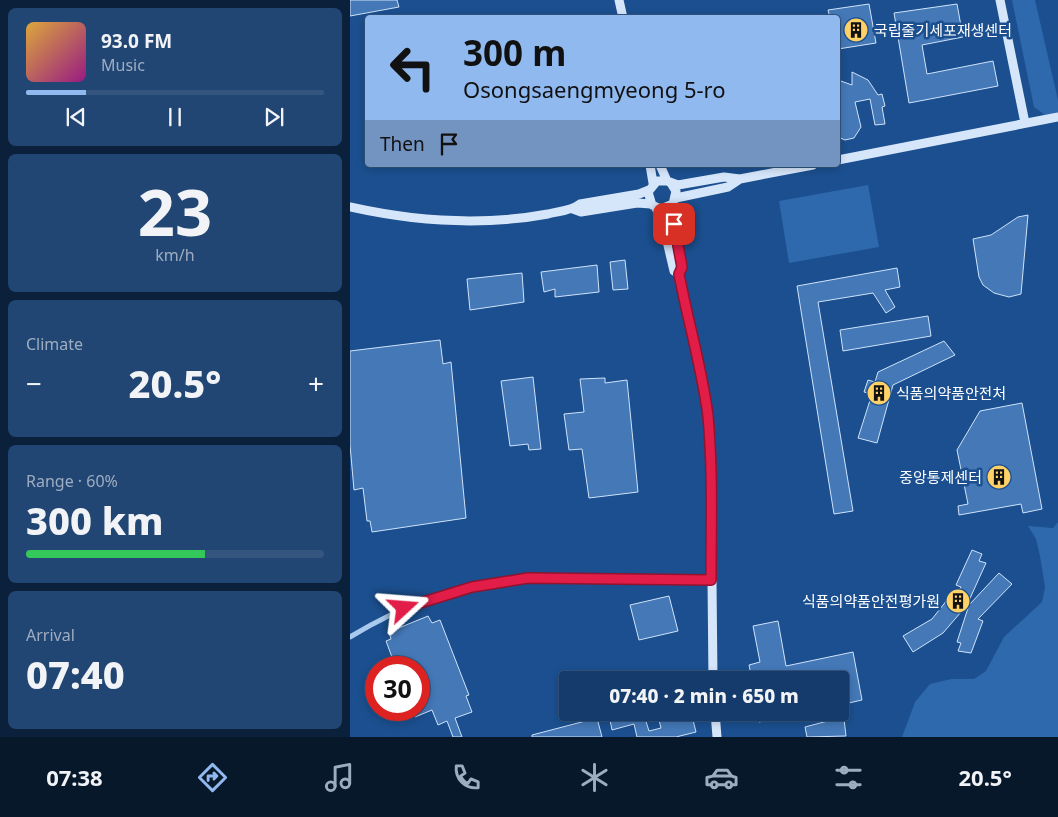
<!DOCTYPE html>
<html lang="en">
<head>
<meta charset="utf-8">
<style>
  :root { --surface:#143b6b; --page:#214673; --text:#f1f3f6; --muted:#9dadc1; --line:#33557e; --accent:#90b9f0 }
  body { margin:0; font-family:"Noto Sans","Noto Sans KR",sans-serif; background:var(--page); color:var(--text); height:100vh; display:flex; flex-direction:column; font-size:19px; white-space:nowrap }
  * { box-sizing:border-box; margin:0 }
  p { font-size:16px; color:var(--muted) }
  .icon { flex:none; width:28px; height:28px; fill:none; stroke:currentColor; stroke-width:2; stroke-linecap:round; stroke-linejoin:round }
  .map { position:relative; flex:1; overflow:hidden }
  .drawer { display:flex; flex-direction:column; gap:8px; padding:8px; background:#0b203b; width:350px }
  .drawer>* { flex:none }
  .hud { position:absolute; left:15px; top:15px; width:475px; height:152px; border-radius:5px; box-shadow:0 2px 8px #0003,0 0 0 1px var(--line); background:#90b9f0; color:#111; overflow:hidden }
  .speed { position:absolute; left:15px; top:656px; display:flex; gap:10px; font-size:25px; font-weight:700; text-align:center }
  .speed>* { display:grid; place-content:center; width:65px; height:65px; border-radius:50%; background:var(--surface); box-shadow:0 2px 8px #0003,0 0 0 1px var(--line); line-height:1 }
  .speed .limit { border:8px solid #d22; background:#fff; color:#111 }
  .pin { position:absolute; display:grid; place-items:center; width:42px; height:42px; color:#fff; margin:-21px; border-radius:10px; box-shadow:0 2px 8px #0006 }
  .me { position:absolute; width:55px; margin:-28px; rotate:71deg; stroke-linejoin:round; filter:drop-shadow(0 0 4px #0008) }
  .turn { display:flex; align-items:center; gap:18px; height:105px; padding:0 15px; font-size:22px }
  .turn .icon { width:65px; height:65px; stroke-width:2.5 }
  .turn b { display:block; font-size:35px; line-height:42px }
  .then { display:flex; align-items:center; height:48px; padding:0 15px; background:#0003; gap:10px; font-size:19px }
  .big { font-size:38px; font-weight:800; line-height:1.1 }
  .drawer .tile { flex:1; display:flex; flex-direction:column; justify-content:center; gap:8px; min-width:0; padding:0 18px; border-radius:8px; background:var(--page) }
  .drawer .dial { align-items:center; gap:0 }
  .dial b { font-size:65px; line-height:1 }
  .song { display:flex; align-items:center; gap:15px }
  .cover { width:60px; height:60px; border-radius:8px; background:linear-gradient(135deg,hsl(40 70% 55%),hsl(310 70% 35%)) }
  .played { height:5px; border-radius:2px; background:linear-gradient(90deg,var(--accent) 20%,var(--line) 20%) }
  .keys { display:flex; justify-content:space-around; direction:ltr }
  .heat { display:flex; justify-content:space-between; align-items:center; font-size:28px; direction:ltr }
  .charge { height:8px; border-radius:4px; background:linear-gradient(90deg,#34c759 60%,var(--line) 0) }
  .trip { position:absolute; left:209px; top:671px; width:290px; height:50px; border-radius:5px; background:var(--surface); box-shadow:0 2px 8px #0003,0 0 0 1px var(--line); font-weight:800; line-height:50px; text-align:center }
  .menu { display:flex; height:80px; justify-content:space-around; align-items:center; background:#08182b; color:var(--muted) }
  .menu .icon { width:35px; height:35px }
  .menu .on { color:var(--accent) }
  .menu b { font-size:22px; color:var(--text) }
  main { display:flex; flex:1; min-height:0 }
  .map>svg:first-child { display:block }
  .green { fill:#2e69ad }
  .building { fill:#4478b7; stroke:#cfe3fa }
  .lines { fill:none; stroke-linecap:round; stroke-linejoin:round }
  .street { stroke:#a9c9ee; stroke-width:5 }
  .secondary { stroke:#d6e6fa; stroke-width:9 }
  .route-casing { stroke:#92132f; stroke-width:12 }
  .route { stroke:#e11d48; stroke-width:9 }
  .labels { text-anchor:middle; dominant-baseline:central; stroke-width:5; stroke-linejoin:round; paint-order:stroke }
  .poi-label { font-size:15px; fill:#fff; stroke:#1b4f8f; text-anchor:start }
</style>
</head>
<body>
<main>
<section class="drawer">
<div class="tile">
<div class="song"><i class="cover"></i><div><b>93.0 FM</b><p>Music</p></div></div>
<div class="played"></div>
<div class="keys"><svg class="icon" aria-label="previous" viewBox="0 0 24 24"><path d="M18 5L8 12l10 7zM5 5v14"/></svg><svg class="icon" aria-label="pause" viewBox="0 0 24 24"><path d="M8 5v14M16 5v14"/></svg><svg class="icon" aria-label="next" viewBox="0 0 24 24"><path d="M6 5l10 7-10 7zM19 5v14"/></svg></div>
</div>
<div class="tile dial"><b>23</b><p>km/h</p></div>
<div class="tile"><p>Climate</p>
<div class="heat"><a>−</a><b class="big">20.5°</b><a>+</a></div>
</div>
<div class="tile"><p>Range · 60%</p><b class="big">300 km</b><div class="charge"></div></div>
<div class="tile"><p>Arrival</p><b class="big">07:40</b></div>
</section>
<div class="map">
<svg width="708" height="737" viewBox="0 0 708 737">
  <rect width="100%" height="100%" fill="#1b4f8f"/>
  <path class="green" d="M 662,0 L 685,0 L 708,100 L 708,112 L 695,115 L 684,107 Z
    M 518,185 L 529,247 L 439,263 L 429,201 Z
    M 708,522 L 708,737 L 552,737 L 565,702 L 580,684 L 601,679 L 624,679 L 636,671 L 654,637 L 692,602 L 695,587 L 690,556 L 686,539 L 678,526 L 703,528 Z"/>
  <path class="building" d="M 0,0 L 47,0 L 49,7 L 0,16 Z
    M 519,4 L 526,43 L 488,49 L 488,18 L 480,18 L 478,10 Z
    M 607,4 L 613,37 L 572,45 L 577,74 L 643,61 L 648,86 L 559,103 L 544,13 Z
    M 502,72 L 518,80 L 528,95 L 532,94 L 535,106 L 532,107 L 535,124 L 525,125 L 520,99 L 505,102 L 511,127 L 504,138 L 495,140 L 488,137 L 488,80 L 502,85 Z
    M 678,215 L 671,294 L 659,297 L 644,293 L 633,285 L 629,277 L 623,239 L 641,235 L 668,217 Z
    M 275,260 L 278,289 L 263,290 L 260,262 Z
    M 247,265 L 249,292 L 205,297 L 205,289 L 194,292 L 191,272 Z
    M 547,268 L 550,287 L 535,290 L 545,307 L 536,313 L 523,293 L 468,302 L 503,511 L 484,514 L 447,286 Z
    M 172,273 L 174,302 L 120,310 L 117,279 Z
    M 578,316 L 581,336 L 493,351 L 490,330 Z
    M 90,340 L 93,364 L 101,362 L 116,518 L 22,532 L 20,521 L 17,521 L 13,488 L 4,490 L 0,445 L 0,351 Z
    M 594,341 L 605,355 L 543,385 L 527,443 L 508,438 L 522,394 L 514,392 L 518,380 L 525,382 L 528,372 Z
    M 183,377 L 191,449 L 179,450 L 178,444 L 160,446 L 151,381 Z
    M 255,378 L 255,383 L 277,380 L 288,492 L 239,498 L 232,449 L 219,450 L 214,414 L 234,412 L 230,379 Z
    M 672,403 L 692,509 L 673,513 L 671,504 L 609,515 L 608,506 L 618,504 L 607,450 L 630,411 Z
    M 622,550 L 632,554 L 629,561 L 636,563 L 617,605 L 593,633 L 563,652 L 553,636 L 582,619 L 601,595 L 605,597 L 611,587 L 606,585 Z
    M 649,573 L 662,584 L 628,619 L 633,621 L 621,653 L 608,651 L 611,643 L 607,642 L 619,605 Z
    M 319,596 L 328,631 L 289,640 L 280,605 Z
    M 78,616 L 82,623 L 90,620 L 119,695 L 116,696 L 122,712 L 105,718 L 112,737 L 103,737 L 97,721 L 88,725 L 82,710 L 65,717 L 62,710 L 69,710 L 69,668 L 46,668 L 36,641 L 41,639 L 39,632 Z
    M 428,621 L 436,666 L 503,652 L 512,700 L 490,705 L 490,680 L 402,680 L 399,665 L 410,662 L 403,626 Z
    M 269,712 L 293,712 L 299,731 L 311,728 L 307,712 L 341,712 L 346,732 L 326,737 L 287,737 L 284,724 L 262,730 L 259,715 Z
    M 408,712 L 440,712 L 440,715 L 409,722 Z
    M 247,718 L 252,737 L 182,737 L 182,735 Z
    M 489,718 L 489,720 L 494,719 L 496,736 L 457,737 L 455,727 Z"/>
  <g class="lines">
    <path class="street" d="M 0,637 C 54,604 115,582 179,578 C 238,574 301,579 361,580"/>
    <path class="secondary" d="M 269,0 L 273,18
      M 650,0 L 675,123
      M 488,160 L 708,117
      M 300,165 L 303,183
      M 310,165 L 317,181
      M 321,183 L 326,191 L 323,204 L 311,209 L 302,205 L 298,192 L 307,181 L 317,181 L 328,185 L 374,177 L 390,179 L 463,165
      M 326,198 L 378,187 L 390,179
      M 323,204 C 324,222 334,261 329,274 L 351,371 L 358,417 L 361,479 L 363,680
      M 0,207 C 63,221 133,226 198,214 C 209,211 221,211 230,204 L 289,194 L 299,190
      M 306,208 L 313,224 L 324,271 L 329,274
      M 223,209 L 231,212 L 287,203 L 301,204
      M 365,712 L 367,737"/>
  </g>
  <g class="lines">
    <defs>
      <path id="route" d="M 54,608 L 122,587 L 178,578 L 361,580 C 361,525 363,471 358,416 C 352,368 338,322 329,274 L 332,267 L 324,224"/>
    </defs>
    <use href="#route" class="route-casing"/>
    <use href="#route" class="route"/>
  </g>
  <defs>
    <symbol id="building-disc" viewBox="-11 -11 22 22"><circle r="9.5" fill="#ffd166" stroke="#1b4f8f"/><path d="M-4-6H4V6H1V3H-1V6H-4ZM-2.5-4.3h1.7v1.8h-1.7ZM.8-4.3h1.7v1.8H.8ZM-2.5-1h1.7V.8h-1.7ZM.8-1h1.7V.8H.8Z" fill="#111"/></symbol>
  </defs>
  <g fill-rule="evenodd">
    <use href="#building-disc" x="492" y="16" width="28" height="28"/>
    <use href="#building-disc" x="515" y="379" width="28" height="28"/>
    <use href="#building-disc" x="635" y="463" width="28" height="28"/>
    <use href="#building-disc" x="594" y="587" width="28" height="28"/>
  </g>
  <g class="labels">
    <g class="poi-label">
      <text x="524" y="30">국립줄기세포재생센터</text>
      <text x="546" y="393">식품의약품안전처</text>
      <text x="632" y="477" text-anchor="end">중앙통제센터</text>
      <text x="590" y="601" text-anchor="end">식품의약품안전평가원</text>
    </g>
  </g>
</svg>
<div class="speed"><div class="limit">30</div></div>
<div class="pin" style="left:324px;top:224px;background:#d93025"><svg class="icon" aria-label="arrive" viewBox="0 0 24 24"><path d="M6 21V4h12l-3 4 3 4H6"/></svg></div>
<svg class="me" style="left:54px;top:608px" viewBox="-20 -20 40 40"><path d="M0-17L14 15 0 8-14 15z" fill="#e11d48" stroke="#fff" stroke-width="4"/></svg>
<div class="trip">07:40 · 2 min · 650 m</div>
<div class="hud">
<div class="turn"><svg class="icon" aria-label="left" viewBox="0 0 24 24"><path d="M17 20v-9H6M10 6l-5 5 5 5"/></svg><div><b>300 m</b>Osongsaengmyeong 5-ro</div></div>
<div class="then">Then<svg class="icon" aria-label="arrive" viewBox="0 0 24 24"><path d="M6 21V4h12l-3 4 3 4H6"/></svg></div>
</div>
</div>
</main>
<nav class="menu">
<b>07:38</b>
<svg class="icon on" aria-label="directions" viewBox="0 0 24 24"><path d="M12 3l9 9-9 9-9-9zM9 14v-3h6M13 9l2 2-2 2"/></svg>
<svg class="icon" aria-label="music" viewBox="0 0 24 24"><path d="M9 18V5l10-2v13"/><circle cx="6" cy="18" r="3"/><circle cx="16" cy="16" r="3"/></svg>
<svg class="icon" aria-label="phone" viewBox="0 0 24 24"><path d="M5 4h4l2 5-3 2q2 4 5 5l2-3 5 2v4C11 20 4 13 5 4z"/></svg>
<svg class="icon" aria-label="climate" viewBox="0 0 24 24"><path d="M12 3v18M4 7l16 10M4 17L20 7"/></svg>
<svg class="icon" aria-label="car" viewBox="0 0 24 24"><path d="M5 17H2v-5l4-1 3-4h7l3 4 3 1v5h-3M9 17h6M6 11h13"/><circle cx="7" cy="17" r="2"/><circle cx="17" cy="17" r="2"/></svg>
<svg class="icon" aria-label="filters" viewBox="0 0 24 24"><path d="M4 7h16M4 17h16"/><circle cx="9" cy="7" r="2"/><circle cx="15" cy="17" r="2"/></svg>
<b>20.5°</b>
</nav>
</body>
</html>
